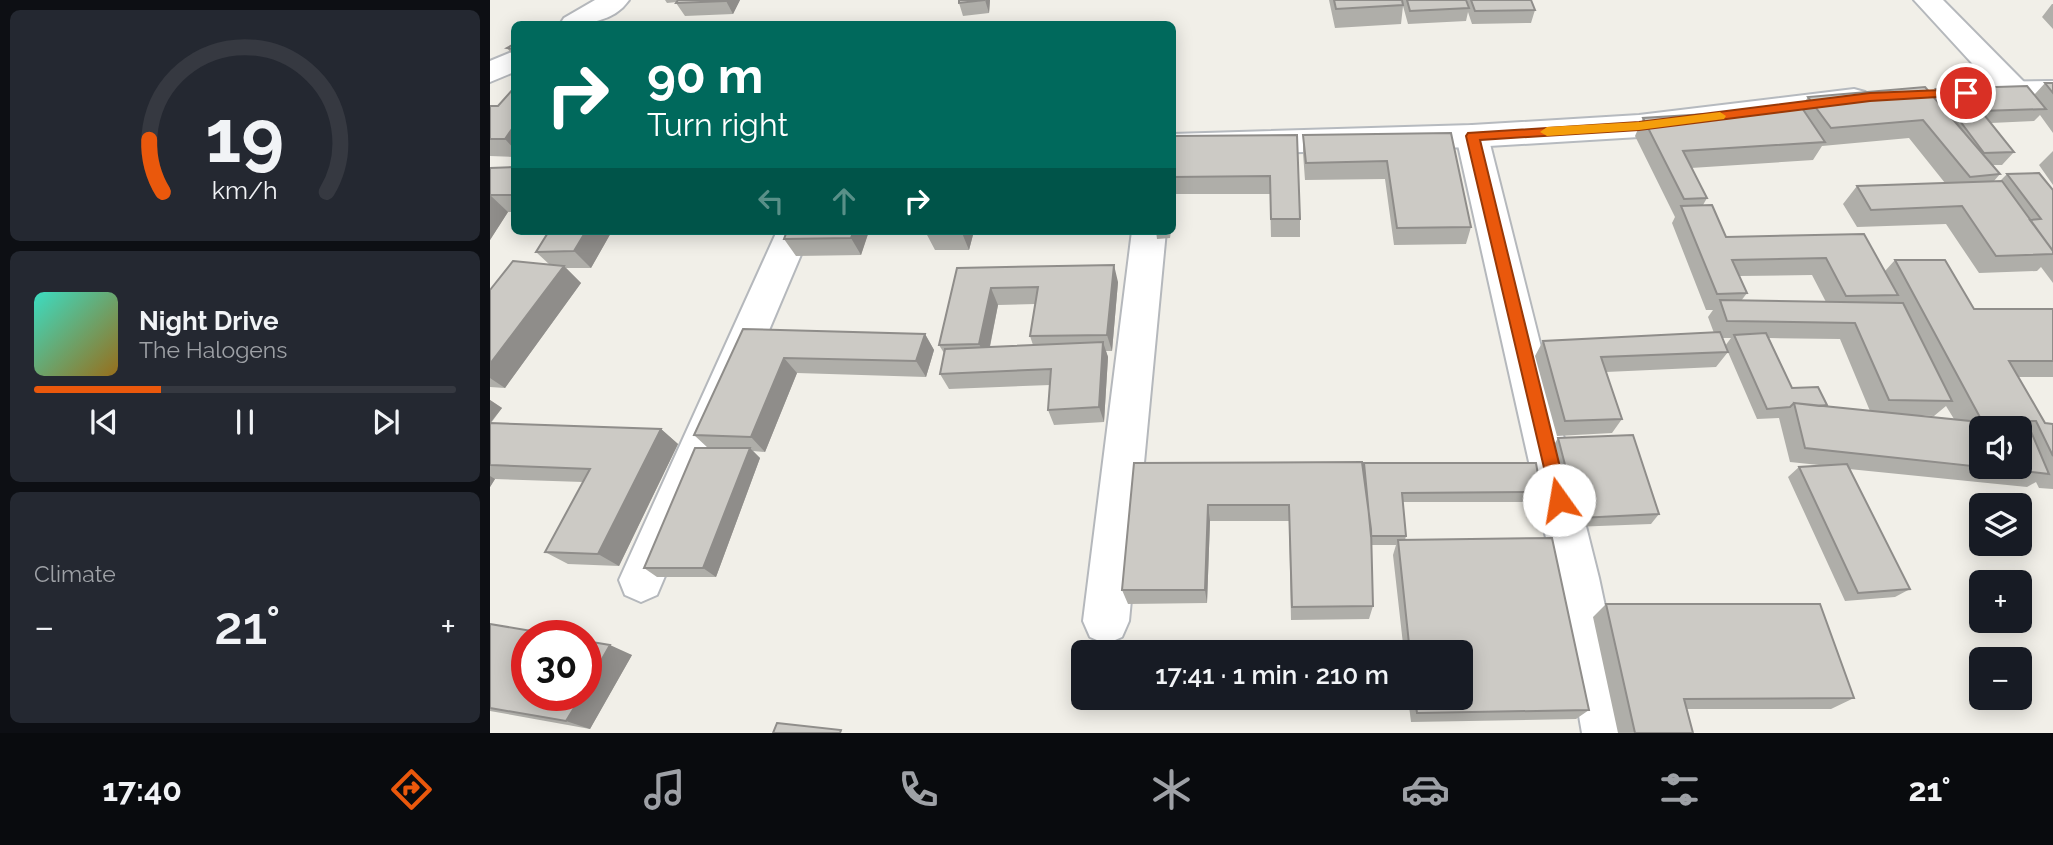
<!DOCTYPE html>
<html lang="en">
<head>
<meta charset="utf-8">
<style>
  :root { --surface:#171b24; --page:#242831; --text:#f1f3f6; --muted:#9ea1a6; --line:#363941; --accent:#ea580c }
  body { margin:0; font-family:Raleway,sans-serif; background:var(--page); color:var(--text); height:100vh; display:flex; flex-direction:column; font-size:26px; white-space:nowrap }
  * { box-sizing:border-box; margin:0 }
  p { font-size:23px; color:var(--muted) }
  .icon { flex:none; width:38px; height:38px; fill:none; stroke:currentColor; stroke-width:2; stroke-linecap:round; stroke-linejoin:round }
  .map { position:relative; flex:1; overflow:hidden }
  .drawer { display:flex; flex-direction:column; gap:10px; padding:10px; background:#0d0f14; width:490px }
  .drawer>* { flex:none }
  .hud { position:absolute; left:21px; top:21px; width:665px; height:214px; border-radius:10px; box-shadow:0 4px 18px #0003; background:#00695c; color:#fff; overflow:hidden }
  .buttons { position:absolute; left:1479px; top:416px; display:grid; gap:14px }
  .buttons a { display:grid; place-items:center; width:63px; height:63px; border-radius:10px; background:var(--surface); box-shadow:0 4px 18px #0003; font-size:35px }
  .speed { position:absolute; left:21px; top:620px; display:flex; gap:14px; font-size:35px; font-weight:700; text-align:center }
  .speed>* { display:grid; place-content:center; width:91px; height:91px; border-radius:50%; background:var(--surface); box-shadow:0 4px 18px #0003; line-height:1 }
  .speed .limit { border:10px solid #d22; background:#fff; color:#111 }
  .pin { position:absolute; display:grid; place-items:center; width:60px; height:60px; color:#fff; margin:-30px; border:4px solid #fff; border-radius:50%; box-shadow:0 2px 7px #0007 }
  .me { position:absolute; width:77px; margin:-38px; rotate:347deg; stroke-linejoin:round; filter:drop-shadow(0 0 5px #0008) }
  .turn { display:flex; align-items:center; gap:24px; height:147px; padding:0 21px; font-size:32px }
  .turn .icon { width:91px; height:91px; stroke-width:2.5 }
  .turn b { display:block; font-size:49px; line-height:60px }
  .lanes { display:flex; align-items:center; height:66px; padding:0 21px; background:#0003; justify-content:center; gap:35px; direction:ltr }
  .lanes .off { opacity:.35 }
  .big { font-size:52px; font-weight:600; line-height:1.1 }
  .drawer .widget { flex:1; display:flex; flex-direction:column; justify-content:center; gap:10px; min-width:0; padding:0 24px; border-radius:10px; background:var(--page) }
  .drawer .dial { align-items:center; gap:0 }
  .dial svg { height:182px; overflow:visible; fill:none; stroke:var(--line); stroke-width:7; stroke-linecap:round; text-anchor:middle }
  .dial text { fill:var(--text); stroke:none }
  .song { display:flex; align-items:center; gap:21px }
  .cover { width:84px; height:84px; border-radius:10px; background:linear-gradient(135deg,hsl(170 70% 55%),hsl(40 70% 35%)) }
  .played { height:7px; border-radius:4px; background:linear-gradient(90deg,var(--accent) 30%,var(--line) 30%) }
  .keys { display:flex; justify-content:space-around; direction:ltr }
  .heat { display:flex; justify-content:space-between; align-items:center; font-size:38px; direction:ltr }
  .trip { position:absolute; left:581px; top:640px; width:402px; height:70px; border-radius:10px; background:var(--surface); box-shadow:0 4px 18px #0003; font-weight:600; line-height:70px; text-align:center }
  .tabs { display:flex; height:112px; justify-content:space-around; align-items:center; background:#090b0e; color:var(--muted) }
  .tabs .icon { width:49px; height:49px }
  .tabs .on { color:var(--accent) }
  .tabs b { font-size:32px; color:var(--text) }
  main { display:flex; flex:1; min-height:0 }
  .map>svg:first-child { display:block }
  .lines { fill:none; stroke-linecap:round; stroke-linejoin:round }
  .street-casing { stroke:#b5b8bc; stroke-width:4 }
  .secondary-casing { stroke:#b6babf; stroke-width:4 }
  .street { fill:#fff; fill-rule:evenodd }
  .secondary { fill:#fff; fill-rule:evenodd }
  .wall { fill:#afaea9; fill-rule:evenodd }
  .shaded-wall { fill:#8f8d8a }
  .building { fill:#cccac5; stroke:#8f8d8a; stroke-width:2 }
  .route { fill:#ea580c; stroke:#983908; stroke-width:2 }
  .slow { fill:#f59e0b }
</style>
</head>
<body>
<main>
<section class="drawer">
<div class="widget dial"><svg viewBox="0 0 100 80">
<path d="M14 69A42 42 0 1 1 86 69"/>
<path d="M14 69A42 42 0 0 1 8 46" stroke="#ea580c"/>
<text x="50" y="56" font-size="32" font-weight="700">19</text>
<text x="50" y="72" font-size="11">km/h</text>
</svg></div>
<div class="widget">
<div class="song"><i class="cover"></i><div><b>Night Drive</b><p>The Halogens</p></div></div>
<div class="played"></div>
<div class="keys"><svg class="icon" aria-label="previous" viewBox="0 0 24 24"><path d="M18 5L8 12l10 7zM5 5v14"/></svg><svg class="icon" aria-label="pause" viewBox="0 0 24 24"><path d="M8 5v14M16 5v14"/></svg><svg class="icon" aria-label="next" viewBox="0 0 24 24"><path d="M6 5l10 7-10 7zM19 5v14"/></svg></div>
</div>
<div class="widget"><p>Climate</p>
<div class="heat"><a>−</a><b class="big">21°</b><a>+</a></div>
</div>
</section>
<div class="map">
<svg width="1563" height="733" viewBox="0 0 1563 733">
  <rect width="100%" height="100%" fill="#f1efe8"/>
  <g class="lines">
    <defs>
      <path id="street" d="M 105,0 L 139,0 C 123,23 95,24 70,24 L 74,18 Z
        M 1424,0 L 1453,0 L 1535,83 L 1539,90 L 1535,97 L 1524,100 L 1513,97 Z
        M 24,51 L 24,72 L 0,82 L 0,61 Z
        M 982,125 L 993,128 L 998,136 L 1109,578 L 1142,733 L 1092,733 L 1065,578 L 966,136 L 971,128 Z
        M 287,231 L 321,231 L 167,595 L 151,602 L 135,595 L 129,580 Z
        M 642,231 L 676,231 L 639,621 L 632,637 L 616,644 L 600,637 L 593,621 Z"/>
      <path id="secondary" d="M 1563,81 L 1563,101 L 1487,102 L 1476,99 L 1472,92 L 1476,85 L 1487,82 Z
        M 1364,89 L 1375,92 L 1379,99 L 1375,106 L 1149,137 L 982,147 L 682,156 L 682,134 L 982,125 L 1149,115 Z"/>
    </defs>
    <use href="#street" class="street-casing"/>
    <use href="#secondary" class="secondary-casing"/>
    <use href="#street" class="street"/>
    <use href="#secondary" class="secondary"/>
  </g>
  <path class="wall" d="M 175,0 L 250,0 L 243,14 L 195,16 L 186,3 L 187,2 L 177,3 Z
    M 500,0 L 499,13 L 473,16 L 469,3 Z
    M 839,0 L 1041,0 L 1045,10 L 1041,23 L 982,24 L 978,12 L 976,21 L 918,24 L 913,6 L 911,24 L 845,28 Z
    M 1562,4 L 1563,4 L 1563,29 L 1552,17 Z
    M 24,44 L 24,57 L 17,48 Z
    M 1555,83 L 1563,83 L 1563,133 L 1550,115 L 1544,121 L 1501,123 L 1524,152 L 1512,165 L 1503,165 L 1510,174 L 1504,181 L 1510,181 L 1517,174 L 1563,190 L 1563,283 L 1551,267 L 1547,271 L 1489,273 L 1456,224 L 1367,227 L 1353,204 L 1367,186 L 1455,183 L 1419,138 L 1332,146 L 1323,160 L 1201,168 L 1217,198 L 1213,205 L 1236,237 L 1395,271 L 1405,260 L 1484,309 L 1563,309 L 1563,377 L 1528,377 L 1555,423 L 1563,424 L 1563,489 L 1549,488 L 1546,482 L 1537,487 L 1359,469 L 1420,589 L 1405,597 L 1355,601 L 1298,477 L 1309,467 L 1329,465 L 1300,462 L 1289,418 L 1267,419 L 1238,352 L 1226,367 L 1116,372 L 1132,419 L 1122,433 L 1067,436 L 1045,356 L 1053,341 L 1224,333 L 1218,317 L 1223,310 L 1216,310 L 1182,223 L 1185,217 L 1145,136 L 1153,118 L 1311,108 L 1318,97 L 1442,94 L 1446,89 L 1544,95 ZM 1322,275 L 1336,302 L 1251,301 L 1257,293 L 1249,276 ZM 1232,338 L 1241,338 L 1235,346 ZM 1279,338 L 1350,339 L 1380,411 L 1336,406 L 1337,405 L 1302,388 ZM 1456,406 L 1464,419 L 1425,415 L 1444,416 ZM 1491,429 L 1530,467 L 1491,467 Z
    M 24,88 L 24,157 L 0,156 L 0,106 L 8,106 Z
    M 961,133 L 981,227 L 976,244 L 904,245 L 895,179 L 815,180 L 813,153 L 813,135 Z
    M 807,135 L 810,219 L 810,237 L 781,237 L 780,194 L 683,194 L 682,200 L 682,136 Z
    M 1563,151 L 1563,185 L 1549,165 Z
    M 24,167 L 24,212 L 18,212 L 0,240 L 0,168 Z
    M 59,231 L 122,231 L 101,268 L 76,268 L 91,283 L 15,388 L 0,387 L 0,290 L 60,265 L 46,252 Z
    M 297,231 L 379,231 L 371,255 L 306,256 L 294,239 Z
    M 484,231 L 479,250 L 445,250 L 436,233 Z
    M 666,231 L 681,231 L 680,238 L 667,239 Z
    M 467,268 L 628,282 L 622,351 L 616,351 L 618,357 L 614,422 L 564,425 L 558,410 L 560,385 L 459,389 L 450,374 L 454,353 L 449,345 ZM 545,304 L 540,336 L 543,345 L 500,347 L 508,305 Z
    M 253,329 L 435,334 L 444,350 L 436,377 L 307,373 L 275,452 L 263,451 L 270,458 L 226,577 L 167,577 L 154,568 L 218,448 L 204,435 Z
    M 0,400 L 12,408 L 1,423 L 171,429 L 188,444 L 129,566 L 78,564 L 55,552 L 93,482 L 5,479 L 0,487 Z
    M 1068,438 L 1169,514 L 1161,524 L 1083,527 L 1062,448 Z
    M 644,463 L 873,470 L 874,463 L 1051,492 L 1046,502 L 913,502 L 916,536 L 915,540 L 1099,710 L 1086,719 L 921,722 L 918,698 L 971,698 L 971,653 L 914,653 L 903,555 L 906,545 L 881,545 L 883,606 L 879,619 L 801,620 L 799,521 L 720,521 L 717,603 L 638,604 L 632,590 Z
    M 1116,604 L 1364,698 L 1341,709 L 1196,709 L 1203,733 L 1128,733 L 1103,617 Z
    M 0,624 L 142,655 L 100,729 L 0,711 Z"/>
  <path class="shaded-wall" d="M 237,0 L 250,0 L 243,14 L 236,1 Z
    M 495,0 L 500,0 L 499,13 Z
    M 24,126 L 24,149 L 15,139 Z
    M 0,195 L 18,212 L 0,240 Z
    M 96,231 L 122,231 L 101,268 L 84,251 Z
    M 364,231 L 379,231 L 371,255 L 361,238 Z
    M 472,231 L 484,231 L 479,250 L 472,233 Z
    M 624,265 L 628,282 L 622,351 L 617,335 Z
    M 74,266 L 91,283 L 15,388 L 0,378 L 0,364 Z
    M 501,288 L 508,305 L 497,360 L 489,344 Z
    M 435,334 L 444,350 L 436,377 L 426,361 Z
    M 613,342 L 618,357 L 614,422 L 609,407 Z
    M 294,358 L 307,373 L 275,452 L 261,437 Z
    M 0,400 L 12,408 L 0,423 Z
    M 171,429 L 188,444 L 129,566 L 108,554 Z
    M 260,448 L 270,458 L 226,577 L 213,568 Z
    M 0,476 L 5,479 L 0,487 Z
    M 718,505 L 720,521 L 717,603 L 715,590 Z
    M 120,645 L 142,655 L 100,729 L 76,721 L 92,695 L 96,695 L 96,687 Z"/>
  <path class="building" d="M 188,0 L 237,0 L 236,1 L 186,3 Z
    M 469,0 L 495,0 L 469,3 Z
    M 844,0 L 912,0 L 913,5 L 846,9 Z
    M 917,0 L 976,0 L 979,8 L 920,11 Z
    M 981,0 L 1041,0 L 1045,10 L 985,11 Z
    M 24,44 L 24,49 L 17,48 Z
    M 1555,83 L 1563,83 L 1563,93 Z
    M 1537,86 L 1556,109 L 1491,111 L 1524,152 L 1494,153 L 1446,89 Z
    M 1435,87 L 1510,174 L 1480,177 L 1433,120 L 1341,128 L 1318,97 Z
    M 24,88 L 24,126 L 15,139 L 0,139 L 0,106 L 8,106 Z
    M 1312,108 L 1335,142 L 1193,151 L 1217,198 L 1194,199 L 1153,118 Z
    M 961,133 L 981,227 L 907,228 L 897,161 L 816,163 L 813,135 Z
    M 807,135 L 810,219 L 781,219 L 780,176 L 682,177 L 682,136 Z
    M 24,167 L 24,195 L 0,195 L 0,168 Z
    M 1549,173 L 1563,190 L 1563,251 L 1540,220 L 1551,219 L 1517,174 Z
    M 1512,181 L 1563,251 L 1563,254 L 1506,256 L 1472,206 L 1381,210 L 1367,186 Z
    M 1222,205 L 1236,237 L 1374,234 L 1408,295 L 1356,296 L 1336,258 L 1242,260 L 1257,293 L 1227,294 L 1191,206 Z
    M 59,231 L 96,231 L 84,251 L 46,252 Z
    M 297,231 L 364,231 L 361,238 L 294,239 Z
    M 437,231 L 472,231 L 472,233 L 436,233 Z
    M 1405,260 L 1455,260 L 1484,309 L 1563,309 L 1563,361 L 1519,361 L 1555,423 L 1563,424 L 1563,456 L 1546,421 L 1492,421 Z
    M 23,261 L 74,266 L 0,364 L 0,290 Z
    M 624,265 L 617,335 L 540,336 L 548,287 L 501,288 L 489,344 L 449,345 L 467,268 Z
    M 1230,300 L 1413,303 L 1462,401 L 1399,400 L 1365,323 L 1237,321 Z
    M 253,329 L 435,334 L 426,361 L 294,358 L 261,437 L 204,435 Z
    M 1230,332 L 1238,352 L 1111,357 L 1132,419 L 1075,421 L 1053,341 Z
    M 1276,333 L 1302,388 L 1328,387 L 1337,405 L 1329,406 L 1304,403 L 1300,407 L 1277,409 L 1244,335 Z
    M 613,342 L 609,407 L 558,410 L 561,369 L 450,374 L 455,349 Z
    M 1304,403 L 1539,427 L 1559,474 L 1497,467 L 1530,467 L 1530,429 L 1491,429 L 1491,467 L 1315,448 Z
    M 0,423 L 171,429 L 108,554 L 55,552 L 100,469 L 0,465 Z
    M 1143,435 L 1169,514 L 1089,518 L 1068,438 Z
    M 205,448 L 260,448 L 213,568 L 154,568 Z
    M 872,462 L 881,529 L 883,606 L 802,607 L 799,505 L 718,505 L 715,590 L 632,590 L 644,463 Z
    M 874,463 L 1046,463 L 1051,492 L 912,493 L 916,536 L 881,536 Z
    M 1357,464 L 1420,589 L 1368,593 L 1309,467 Z
    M 1062,538 L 1099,710 L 927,713 L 925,698 L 971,698 L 971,653 L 920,653 L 908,540 Z
    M 1116,604 L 1330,604 L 1364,698 L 1194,699 L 1203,733 L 1145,733 Z
    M 0,624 L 65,635 L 37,635 L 37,695 L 92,695 L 76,721 L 0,708 Z
    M 96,641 L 120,645 L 96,687 Z
    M 287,723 L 351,730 L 350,733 L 283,733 Z"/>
  <path class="route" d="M 1476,89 L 1481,90 L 1481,95 L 1380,101 L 1149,130 L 990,140 L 1078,500 L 1075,506 L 1069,508 L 1063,506 L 976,136 L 978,133 L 1149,122 L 1380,93 Z"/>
  <path class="slow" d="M 1230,112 L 1236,116 L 1234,119 L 1149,130 L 1057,136 L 1050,132 L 1057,127 L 1149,122 Z"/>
</svg>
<div class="buttons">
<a><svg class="icon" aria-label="sound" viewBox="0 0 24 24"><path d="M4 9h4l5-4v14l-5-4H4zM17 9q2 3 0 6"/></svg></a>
<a><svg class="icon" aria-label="layers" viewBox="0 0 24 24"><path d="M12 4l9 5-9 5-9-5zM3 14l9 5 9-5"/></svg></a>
<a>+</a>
<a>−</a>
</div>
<div class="speed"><div class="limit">30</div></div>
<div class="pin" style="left:1476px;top:93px;background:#d93025"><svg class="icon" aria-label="arrive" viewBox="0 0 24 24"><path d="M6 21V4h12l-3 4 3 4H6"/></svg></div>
<svg class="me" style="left:1069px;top:500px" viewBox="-20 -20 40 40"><circle r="19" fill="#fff"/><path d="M0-13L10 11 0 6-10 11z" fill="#ea580c"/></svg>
<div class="trip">17:41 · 1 min · 210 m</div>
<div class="hud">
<div class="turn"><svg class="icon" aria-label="right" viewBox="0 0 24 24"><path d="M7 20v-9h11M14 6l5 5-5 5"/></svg><div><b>90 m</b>Turn right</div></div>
<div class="lanes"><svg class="icon off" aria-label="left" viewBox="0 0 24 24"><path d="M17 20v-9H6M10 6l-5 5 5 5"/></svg><svg class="icon off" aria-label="ahead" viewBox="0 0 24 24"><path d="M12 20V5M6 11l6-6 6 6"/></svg><svg class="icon" aria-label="right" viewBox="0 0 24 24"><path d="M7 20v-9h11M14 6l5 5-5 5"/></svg></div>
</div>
</div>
</main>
<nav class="tabs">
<b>17:40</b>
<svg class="icon on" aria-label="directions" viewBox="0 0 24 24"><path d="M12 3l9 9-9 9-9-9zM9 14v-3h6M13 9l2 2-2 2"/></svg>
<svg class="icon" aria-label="music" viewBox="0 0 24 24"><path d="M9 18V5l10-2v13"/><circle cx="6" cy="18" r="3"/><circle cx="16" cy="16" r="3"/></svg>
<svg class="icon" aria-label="phone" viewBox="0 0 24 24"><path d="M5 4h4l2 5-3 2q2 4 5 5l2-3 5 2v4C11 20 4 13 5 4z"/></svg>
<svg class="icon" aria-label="climate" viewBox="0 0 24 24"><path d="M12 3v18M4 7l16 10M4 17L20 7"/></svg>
<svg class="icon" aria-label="car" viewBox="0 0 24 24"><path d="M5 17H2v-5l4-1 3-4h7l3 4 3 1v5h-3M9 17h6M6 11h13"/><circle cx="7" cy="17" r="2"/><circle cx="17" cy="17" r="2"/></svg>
<svg class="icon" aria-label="filters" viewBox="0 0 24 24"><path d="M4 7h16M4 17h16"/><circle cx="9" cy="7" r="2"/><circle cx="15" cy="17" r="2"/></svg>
<b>21°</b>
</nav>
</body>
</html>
